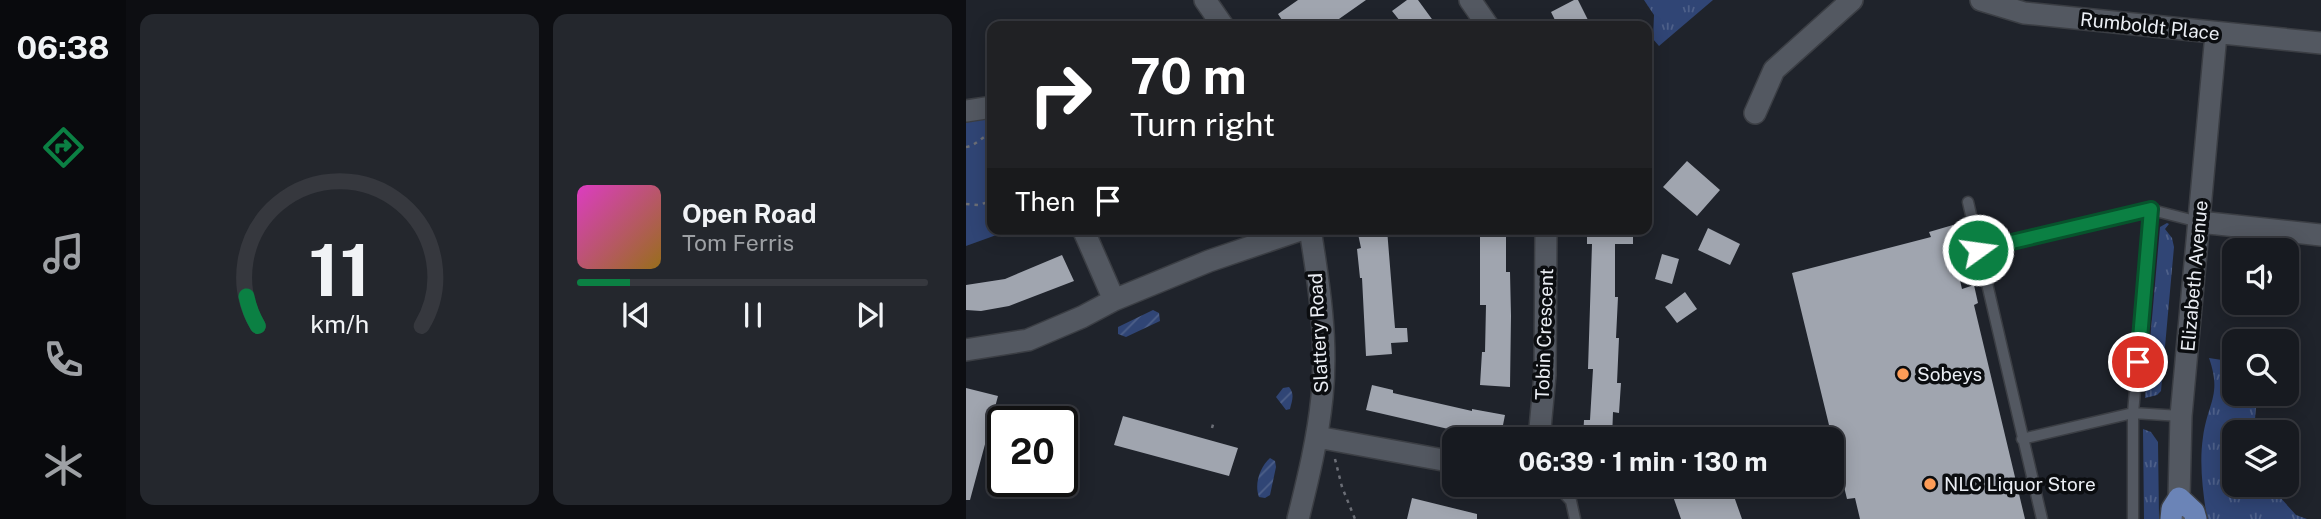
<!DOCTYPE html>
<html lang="en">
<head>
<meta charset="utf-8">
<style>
  :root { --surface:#171a20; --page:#24272d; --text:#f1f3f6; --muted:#9ea1a5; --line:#36383e; --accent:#0b8043 }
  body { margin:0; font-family:"Public Sans",sans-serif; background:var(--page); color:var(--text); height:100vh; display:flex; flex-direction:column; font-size:26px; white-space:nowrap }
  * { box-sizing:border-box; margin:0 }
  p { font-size:23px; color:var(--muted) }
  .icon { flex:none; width:38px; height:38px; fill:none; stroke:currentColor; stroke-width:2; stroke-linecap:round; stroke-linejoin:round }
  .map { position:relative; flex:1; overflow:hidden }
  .panel { display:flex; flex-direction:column; gap:14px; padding:14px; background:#0d0e12; width:840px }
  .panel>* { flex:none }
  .top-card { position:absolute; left:21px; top:21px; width:665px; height:214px; border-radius:14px; box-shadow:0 4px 18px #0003,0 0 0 2px var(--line); background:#202124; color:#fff; overflow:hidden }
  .controls { position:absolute; left:1256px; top:238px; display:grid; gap:14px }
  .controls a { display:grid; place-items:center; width:77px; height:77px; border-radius:14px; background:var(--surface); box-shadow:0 4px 18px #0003,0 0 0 2px var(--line); font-size:35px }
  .speed { position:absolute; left:21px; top:406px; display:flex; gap:14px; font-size:35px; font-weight:700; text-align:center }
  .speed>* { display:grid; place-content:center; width:91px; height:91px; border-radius:50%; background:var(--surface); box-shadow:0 4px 18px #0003,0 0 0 2px var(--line); line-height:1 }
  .speed .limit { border:4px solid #111; border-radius:10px; background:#fff; color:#111 }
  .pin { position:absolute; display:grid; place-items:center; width:60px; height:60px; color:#fff; margin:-30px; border:4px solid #fff; border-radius:50%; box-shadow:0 2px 7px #0007 }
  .me { position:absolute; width:77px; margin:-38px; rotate:76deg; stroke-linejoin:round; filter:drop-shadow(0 0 5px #0008) }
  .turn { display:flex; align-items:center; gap:24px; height:147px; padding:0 28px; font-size:32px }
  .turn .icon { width:91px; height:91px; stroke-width:2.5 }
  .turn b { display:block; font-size:49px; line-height:60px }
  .then { display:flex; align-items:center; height:66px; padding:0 28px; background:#0003; gap:14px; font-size:26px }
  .panel .widget { flex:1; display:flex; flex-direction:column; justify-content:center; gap:10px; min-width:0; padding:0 24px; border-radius:14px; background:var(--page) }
  .panel .dial { align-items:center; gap:0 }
  .dial svg { height:182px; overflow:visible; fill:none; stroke:var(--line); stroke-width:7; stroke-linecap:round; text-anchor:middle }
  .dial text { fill:var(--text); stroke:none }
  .song { display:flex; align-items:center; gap:21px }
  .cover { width:84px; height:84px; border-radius:10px; background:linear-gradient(135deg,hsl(310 70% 55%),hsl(40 70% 35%)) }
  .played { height:7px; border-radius:4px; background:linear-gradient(90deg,var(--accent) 15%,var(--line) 15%) }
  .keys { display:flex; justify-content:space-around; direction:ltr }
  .panel .tiles { flex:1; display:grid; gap:14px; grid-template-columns:repeat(2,1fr) }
  .trip { position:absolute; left:476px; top:427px; width:402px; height:70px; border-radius:14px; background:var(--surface); box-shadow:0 4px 18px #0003,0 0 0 2px var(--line); font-weight:700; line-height:70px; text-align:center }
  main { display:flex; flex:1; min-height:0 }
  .menu { display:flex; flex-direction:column; width:126px; justify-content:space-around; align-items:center; background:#090a0d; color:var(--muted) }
  .menu .icon { width:49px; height:49px }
  .menu .selected { color:var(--accent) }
  .menu b { font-size:32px; color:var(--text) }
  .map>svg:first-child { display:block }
  .grass { fill:url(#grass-tufts) }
  .park { fill:#304575 }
  .garden { fill:url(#garden-furrows) }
  .building { fill:#a0a5af }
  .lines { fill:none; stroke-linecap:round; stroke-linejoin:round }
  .service-casing { stroke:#3b3e44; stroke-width:13 }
  .minor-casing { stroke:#3b3e44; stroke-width:24 }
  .primary-casing { stroke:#3b3e44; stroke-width:24 }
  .path { stroke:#6b6e76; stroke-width:2.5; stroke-dasharray:3.5 5; stroke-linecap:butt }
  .service { stroke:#535861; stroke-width:10 }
  .minor { stroke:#535861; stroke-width:21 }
  .primary { stroke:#6b84b7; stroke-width:21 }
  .route-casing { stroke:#07532c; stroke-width:18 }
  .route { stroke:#0b8043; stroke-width:12 }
  .poi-dot { fill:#fd9c57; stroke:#0b0d10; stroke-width:2.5 }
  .labels { text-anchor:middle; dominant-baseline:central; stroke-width:7; stroke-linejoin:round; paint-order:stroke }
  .street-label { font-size:19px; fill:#ebeef4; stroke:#0b0d10 }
  .poi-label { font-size:19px; fill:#ebeef4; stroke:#0b0d10; text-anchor:start }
</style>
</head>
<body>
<main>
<nav class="menu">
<b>06:38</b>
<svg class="icon selected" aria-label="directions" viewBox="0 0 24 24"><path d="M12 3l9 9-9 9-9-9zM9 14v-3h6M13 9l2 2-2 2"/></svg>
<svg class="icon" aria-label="music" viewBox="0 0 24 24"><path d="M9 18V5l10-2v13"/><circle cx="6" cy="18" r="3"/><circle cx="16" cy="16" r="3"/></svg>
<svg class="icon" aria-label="phone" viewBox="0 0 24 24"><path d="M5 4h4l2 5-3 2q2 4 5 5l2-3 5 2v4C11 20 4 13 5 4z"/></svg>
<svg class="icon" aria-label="climate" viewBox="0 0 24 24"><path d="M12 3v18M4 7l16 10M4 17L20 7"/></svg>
</nav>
<section class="panel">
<div class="tiles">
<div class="widget dial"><svg viewBox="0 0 100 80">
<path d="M14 69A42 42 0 1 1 86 69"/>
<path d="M14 69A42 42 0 0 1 9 56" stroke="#0b8043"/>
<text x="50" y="56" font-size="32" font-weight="700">11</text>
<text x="50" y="72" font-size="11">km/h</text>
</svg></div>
<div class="widget">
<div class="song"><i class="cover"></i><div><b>Open Road</b><p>Tom Ferris</p></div></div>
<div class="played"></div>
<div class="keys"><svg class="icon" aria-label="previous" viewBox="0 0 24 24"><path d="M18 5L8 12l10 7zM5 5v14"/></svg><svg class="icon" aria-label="pause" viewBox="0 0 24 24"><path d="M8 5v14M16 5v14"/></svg><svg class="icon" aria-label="next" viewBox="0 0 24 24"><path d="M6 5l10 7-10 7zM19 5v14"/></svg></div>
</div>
</div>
</section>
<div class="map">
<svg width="1355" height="519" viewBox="0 0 1355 519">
  <defs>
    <pattern id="grass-tufts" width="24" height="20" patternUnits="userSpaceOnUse" patternTransform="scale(1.75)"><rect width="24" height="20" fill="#304575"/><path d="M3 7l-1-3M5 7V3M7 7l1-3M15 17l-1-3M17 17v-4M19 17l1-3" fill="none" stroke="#4e6089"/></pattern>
    <pattern id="garden-furrows" width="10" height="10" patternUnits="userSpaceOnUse" patternTransform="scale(1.75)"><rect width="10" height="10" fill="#304575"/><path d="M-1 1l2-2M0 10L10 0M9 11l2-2" fill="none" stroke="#4e6089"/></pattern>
  </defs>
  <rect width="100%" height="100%" fill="#1f232b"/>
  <path class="grass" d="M 678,0 L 747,0 L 693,46 L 687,39 L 688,15 Z
    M 1201,223 L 1203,224 L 1199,229 L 1206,238 L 1208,247 L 1195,391 L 1191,395 L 1179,398 L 1194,227 Z
    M 1243,358 L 1269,362 L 1269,394 L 1291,394 L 1288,432 L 1269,432 L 1269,485 L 1303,485 L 1330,515 L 1341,519 L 1241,519 C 1237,492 1233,464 1237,437 C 1242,402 1256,395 1243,358 Z
    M 1177,429 L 1185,432 L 1192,442 L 1193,519 L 1178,519 Z"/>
  <path class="park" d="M 26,118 L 26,229 L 47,229 L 0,246 L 0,122 Z"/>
  <path class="garden" d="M 187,310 L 193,313 L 194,321 L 160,337 L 152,334 L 152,327 Z
    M 323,387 C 329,394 326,401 324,409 L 320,410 L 310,397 L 317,388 Z
    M 304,458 L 309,461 L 310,467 L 304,495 L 299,498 L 293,497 C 288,484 294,467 304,458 Z"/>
  <path class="building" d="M 332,0 L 400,0 L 363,26 L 320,26 L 312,14 Z
    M 441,0 L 452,0 L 471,26 L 438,26 L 426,11 Z
    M 608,0 L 612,0 L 625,26 L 592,26 L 585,12 Z
    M 721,161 L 754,190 L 731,216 L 697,187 Z
    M 987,225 L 995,258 L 989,259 L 996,289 L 1008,285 L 1012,303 L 1008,305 L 1059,519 L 894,519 L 889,498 L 881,499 L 826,273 L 965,237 L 963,232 Z
    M 742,228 L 774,244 L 764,265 L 732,250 Z
    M 391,229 L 421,229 L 429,328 L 441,328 L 442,342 L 425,343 L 426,354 L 400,356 L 396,278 L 394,278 L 391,249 L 395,248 Z
    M 621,229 L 667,229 L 667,244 L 649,244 L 649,297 L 652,297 L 650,338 L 653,338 L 651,383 L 655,383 L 653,413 L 647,412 L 646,439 L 617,439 L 618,420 L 624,420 L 627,369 L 622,369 L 626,244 L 621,244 Z
    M 514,232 L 540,232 L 540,272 L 544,272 L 545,316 L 544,387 L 514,385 L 516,352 L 519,352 L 520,305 L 514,305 Z
    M 696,254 L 713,259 L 706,284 L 689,279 Z
    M 96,255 L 108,281 L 43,306 L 15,311 L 0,310 L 0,285 L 39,279 Z
    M 719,292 L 731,309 L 711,323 L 699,307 Z
    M 406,385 L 427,390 L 427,393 L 506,411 L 506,409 L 539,415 L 535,435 L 492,427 L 491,431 L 400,410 Z
    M 0,388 L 32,396 L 4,500 L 0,500 Z
    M 157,416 L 272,448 L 263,476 L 148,445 Z
    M 703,485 L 764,485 L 776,519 L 715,519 Z
    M 446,498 L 511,514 L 511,519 L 441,519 Z"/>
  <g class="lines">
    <defs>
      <path id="service" d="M 1002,202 L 1076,519
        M 1012,250 L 1182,209 L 1233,222
        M 1056,439 L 1167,413 L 1215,416
        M 590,485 L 605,501 L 609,519
        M 1167,519 L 1167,413 L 1185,209"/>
      <path id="minor" d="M 239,0 L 257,26
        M 504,0 L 522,26
        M 1015,0 L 1058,13 L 1355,43
        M 0,111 L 26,107
        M 789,113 L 808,70 L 886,0
        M 1233,222 L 1355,235
        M 117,229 L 148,300
        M 0,350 L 62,340 L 116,317 L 148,300 L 243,261 L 337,229
        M 351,437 L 488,462
        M 573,439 L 579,375 L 580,229
        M 332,519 C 342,479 352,438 356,397 C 362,341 353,284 344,229
        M 1216,519 L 1213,498 L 1215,416 L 1250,34"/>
      <path id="primary" d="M 1205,519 L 1206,509 L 1213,498 L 1228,512 L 1230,519"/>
    </defs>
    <use href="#service" class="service-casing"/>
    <use href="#minor" class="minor-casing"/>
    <use href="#primary" class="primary-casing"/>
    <path class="path" d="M 0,147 C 10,146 16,136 26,133
      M 0,204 L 12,205 L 26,201
      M 246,428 L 248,421
      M 369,459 L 376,487 L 389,519"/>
    <use href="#service" class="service"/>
    <use href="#minor" class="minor"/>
    <use href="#primary" class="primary"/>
  </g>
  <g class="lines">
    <defs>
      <path id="route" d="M 1012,250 L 1185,209 L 1172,362"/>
    </defs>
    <use href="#route" class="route-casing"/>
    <use href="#route" class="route"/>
  </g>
  <g class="poi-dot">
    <circle cx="937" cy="374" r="7"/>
    <circle cx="964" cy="484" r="7"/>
  </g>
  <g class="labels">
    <g class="street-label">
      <text transform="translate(1184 26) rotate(6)">Rumboldt Place</text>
      <text transform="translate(1228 276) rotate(-85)">Elizabeth Avenue</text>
      <text transform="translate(352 333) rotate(-93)">Slattery Road</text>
      <text transform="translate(578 334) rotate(-88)">Tobin Crescent</text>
    </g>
    <g class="poi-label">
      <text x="951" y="374">Sobeys</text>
      <text x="978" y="484">NLC Liquor Store</text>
    </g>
  </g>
</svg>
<div class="controls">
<a><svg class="icon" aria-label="sound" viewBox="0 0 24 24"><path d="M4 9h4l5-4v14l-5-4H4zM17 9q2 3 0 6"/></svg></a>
<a><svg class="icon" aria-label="search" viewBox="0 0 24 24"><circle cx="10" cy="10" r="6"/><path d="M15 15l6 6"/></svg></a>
<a><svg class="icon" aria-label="layers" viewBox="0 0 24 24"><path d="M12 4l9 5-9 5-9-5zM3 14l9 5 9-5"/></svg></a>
</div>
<div class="speed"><div class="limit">20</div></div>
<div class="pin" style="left:1172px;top:362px;background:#d93025"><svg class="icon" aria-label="arrive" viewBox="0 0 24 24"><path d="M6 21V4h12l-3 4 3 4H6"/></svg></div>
<svg class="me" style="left:1012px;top:250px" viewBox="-20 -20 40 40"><circle r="17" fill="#0b8043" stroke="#fff" stroke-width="3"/><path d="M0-11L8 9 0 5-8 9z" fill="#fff"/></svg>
<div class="trip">06:39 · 1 min · 130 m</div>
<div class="top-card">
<div class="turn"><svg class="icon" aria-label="right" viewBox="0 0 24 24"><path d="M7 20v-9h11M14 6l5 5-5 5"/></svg><div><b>70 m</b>Turn right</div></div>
<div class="then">Then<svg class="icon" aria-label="arrive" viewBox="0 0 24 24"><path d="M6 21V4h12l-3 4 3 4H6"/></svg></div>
</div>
</div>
</main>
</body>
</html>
